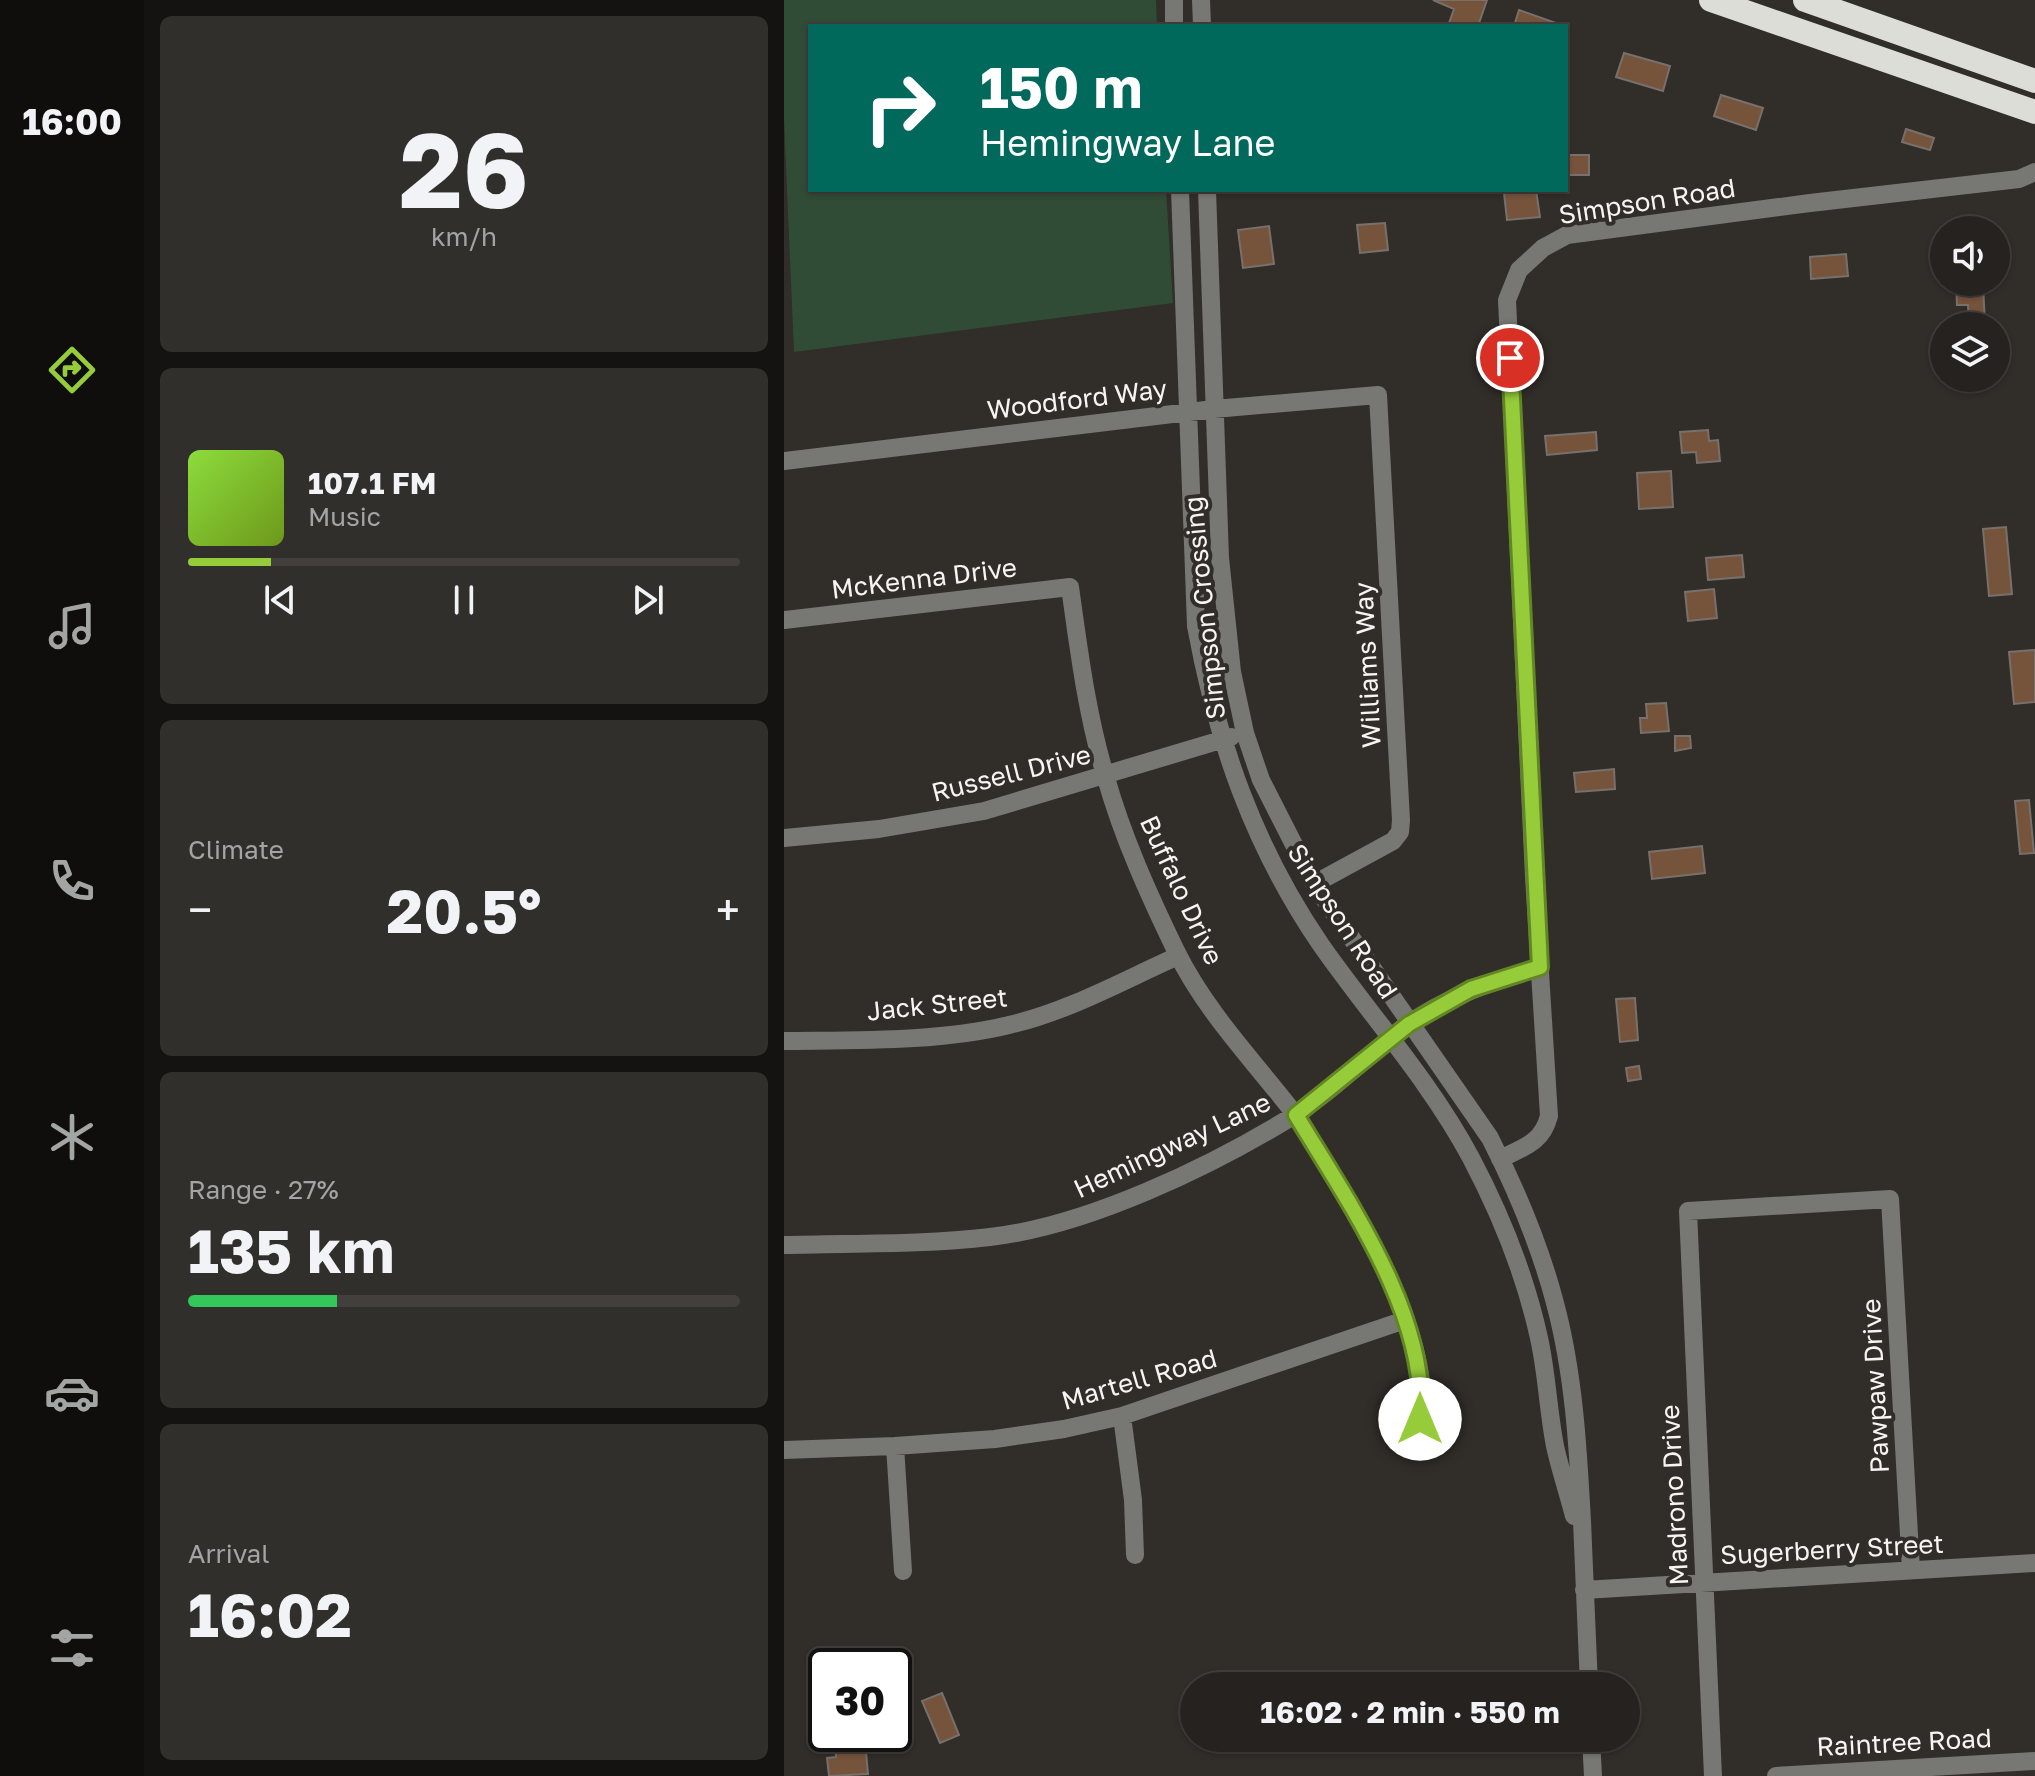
<!DOCTYPE html>
<html lang="en">
<head>
<meta charset="utf-8">
<style>
  :root { --surface:#25221f; --page:#312f2c; --text:#f1f3f6; --muted:#a3a4a4; --line:#423f3d; --accent:#96cc39 }
  body { margin:0; font-family:"Golos Text",sans-serif; background:var(--page); color:var(--text); height:100vh; display:flex; flex-direction:column; font-size:30px; white-space:nowrap }
  * { box-sizing:border-box; margin:0 }
  p { font-size:26px; color:var(--muted) }
  .icon { flex:none; width:44px; height:44px; fill:none; stroke:currentColor; stroke-width:2; stroke-linecap:round; stroke-linejoin:round }
  .map { position:relative; flex:1; overflow:hidden }
  .side { display:flex; flex-direction:column; gap:16px; padding:16px; background:#141311; width:640px }
  .side>* { flex:none }
  .guide { position:absolute; left:24px; top:24px; width:760px; height:168px; border-radius:0px; box-shadow:0 2px 6px #0004,0 0 0 2px var(--line); background:#00695c; color:#fff; overflow:hidden }
  .tools { position:absolute; left:1146px; top:216px; display:grid; gap:16px }
  .tools a { display:grid; place-items:center; width:80px; height:80px; border-radius:50%; background:var(--surface); box-shadow:0 2px 6px #0004,0 0 0 2px var(--line); font-size:40px }
  .speed { position:absolute; left:24px; top:1648px; display:flex; gap:16px; font-size:40px; font-weight:700; text-align:center }
  .speed>* { display:grid; place-content:center; width:104px; height:104px; border-radius:50%; background:var(--surface); box-shadow:0 2px 6px #0004,0 0 0 2px var(--line); line-height:1 }
  .speed .limit { border:4px solid #111; border-radius:12px; background:#fff; color:#111 }
  .pin { position:absolute; display:grid; place-items:center; width:68px; height:68px; color:#fff; margin:-34px; border:4px solid #fff; border-radius:50%; box-shadow:0 2px 8px #0007 }
  .me { position:absolute; width:88px; margin:-44px; rotate:0deg; stroke-linejoin:round; filter:drop-shadow(0 0 6px #0008) }
  .turn { display:flex; align-items:center; gap:28px; height:168px; padding:0 40px; font-size:36px }
  .turn .icon { width:104px; height:104px; stroke-width:2.5 }
  .turn b { display:block; font-size:56px; line-height:68px }
  .big { font-size:60px; font-weight:700; line-height:1.1 }
  .side .widget { flex:1; display:flex; flex-direction:column; justify-content:center; gap:12px; min-width:0; padding:0 28px; border-radius:12px; background:var(--page) }
  .side .dial { align-items:center; gap:0 }
  .dial b { font-size:104px; line-height:1 }
  .song { display:flex; align-items:center; gap:24px }
  .cover { width:96px; height:96px; border-radius:12px; background:linear-gradient(135deg,hsl(90 70% 55%),hsl(80 70% 35%)) }
  .played { height:8px; border-radius:4px; background:linear-gradient(90deg,var(--accent) 15%,var(--line) 15%) }
  .keys { display:flex; justify-content:space-around; direction:ltr }
  .heat { display:flex; justify-content:space-between; align-items:center; font-size:44px; direction:ltr }
  .charge { height:12px; border-radius:6px; background:linear-gradient(90deg,#34c759 27%,var(--line) 0) }
  .trip { position:absolute; left:396px; top:1672px; width:460px; height:80px; border-radius:40px; background:var(--surface); box-shadow:0 2px 6px #0004,0 0 0 2px var(--line); font-weight:700; line-height:80px; text-align:center }
  main { display:flex; flex:1; min-height:0 }
  .tabs { display:flex; flex-direction:column; width:144px; justify-content:space-around; align-items:center; background:#0f0e0c; color:var(--muted) }
  .tabs .icon { width:56px; height:56px }
  .tabs .active { color:var(--accent) }
  .tabs b { font-size:36px; color:var(--text) }
  .map>svg:first-child { display:block }
  .green { fill:#314c36 }
  .building { fill:#76533b; stroke:#77706c; stroke-width:2 }
  .lines { fill:none; stroke-linecap:round; stroke-linejoin:round }
  .minor { stroke:#777774; stroke-width:18 }
  .highway { stroke:#dcddd6; stroke-width:24 }
  .route-casing { stroke:#628525; stroke-width:20 }
  .route { stroke:#96cc39; stroke-width:14 }
  .labels { text-anchor:middle; dominant-baseline:central; stroke-width:8; stroke-linejoin:round; paint-order:stroke }
  .street-label { font-size:26px; fill:#f7f4f1; stroke:#312d29 }
</style>
</head>
<body>
<main>
<nav class="tabs">
<b>16:00</b>
<svg class="icon active" aria-label="directions" viewBox="0 0 24 24"><path d="M12 3l9 9-9 9-9-9zM9 14v-3h6M13 9l2 2-2 2"/></svg>
<svg class="icon" aria-label="music" viewBox="0 0 24 24"><path d="M9 18V5l10-2v13"/><circle cx="6" cy="18" r="3"/><circle cx="16" cy="16" r="3"/></svg>
<svg class="icon" aria-label="phone" viewBox="0 0 24 24"><path d="M5 4h4l2 5-3 2q2 4 5 5l2-3 5 2v4C11 20 4 13 5 4z"/></svg>
<svg class="icon" aria-label="climate" viewBox="0 0 24 24"><path d="M12 3v18M4 7l16 10M4 17L20 7"/></svg>
<svg class="icon" aria-label="car" viewBox="0 0 24 24"><path d="M5 17H2v-5l4-1 3-4h7l3 4 3 1v5h-3M9 17h6M6 11h13"/><circle cx="7" cy="17" r="2"/><circle cx="17" cy="17" r="2"/></svg>
<svg class="icon" aria-label="filters" viewBox="0 0 24 24"><path d="M4 7h16M4 17h16"/><circle cx="9" cy="7" r="2"/><circle cx="15" cy="17" r="2"/></svg>
</nav>
<section class="side">
<div class="widget dial"><b>26</b><p>km/h</p></div>
<div class="widget">
<div class="song"><i class="cover"></i><div><b>107.1 FM</b><p>Music</p></div></div>
<div class="played"></div>
<div class="keys"><svg class="icon" aria-label="previous" viewBox="0 0 24 24"><path d="M18 5L8 12l10 7zM5 5v14"/></svg><svg class="icon" aria-label="pause" viewBox="0 0 24 24"><path d="M8 5v14M16 5v14"/></svg><svg class="icon" aria-label="next" viewBox="0 0 24 24"><path d="M6 5l10 7-10 7zM19 5v14"/></svg></div>
</div>
<div class="widget"><p>Climate</p>
<div class="heat"><a>−</a><b class="big">20.5°</b><a>+</a></div>
</div>
<div class="widget"><p>Range · 27%</p><b class="big">135 km</b><div class="charge"></div></div>
<div class="widget"><p>Arrival</p><b class="big">16:02</b></div>
</section>
<div class="map">
<svg width="1251" height="1776" viewBox="0 0 1251 1776">
  <rect width="100%" height="100%" fill="#312d29"/>
  <path class="green" d="M 0,0 L 372,0 L 373,26 L 26,26 L 26,190 L 382,190 L 389,303 L 10,352 L 0,118 Z"/>
  <path class="building" d="M 649,0 L 703,0 L 694,26 L 664,26 L 670,9 Z
    M 735,10 L 775,24 L 774,26 L 730,26 Z
    M 840,53 L 886,66 L 879,91 L 832,77 Z
    M 937,95 L 979,108 L 972,130 L 930,116 Z
    M 1122,129 L 1150,138 L 1146,150 L 1118,142 Z
    M 782,155 L 805,155 L 805,175 L 782,175 Z
    M 752,190 L 756,217 L 723,220 L 720,193 Z
    M 601,223 L 604,250 L 576,253 L 573,225 Z
    M 485,226 L 490,264 L 459,268 L 454,230 Z
    M 1062,254 L 1064,276 L 1027,279 L 1026,257 Z
    M 1172,282 L 1199,282 L 1201,326 L 1185,326 L 1184,305 L 1173,305 Z
    M 924,430 L 925,441 L 934,440 L 936,461 L 913,463 L 912,452 L 898,453 L 896,432 Z
    M 812,432 L 813,450 L 763,455 L 761,436 Z
    M 887,471 L 889,507 L 855,509 L 853,473 Z
    M 1222,527 L 1228,594 L 1205,596 L 1199,529 Z
    M 958,555 L 960,577 L 924,580 L 922,558 Z
    M 930,589 L 933,618 L 904,621 L 901,592 Z
    M 1251,650 L 1251,702 L 1230,704 L 1225,652 Z
    M 882,703 L 885,731 L 857,733 L 856,718 L 863,718 L 862,704 Z
    M 891,736 L 906,736 L 907,748 L 891,751 Z
    M 830,769 L 831,789 L 792,792 L 790,773 Z
    M 1245,800 L 1250,853 L 1236,854 L 1231,801 Z
    M 918,846 L 921,873 L 868,879 L 865,852 Z
    M 851,998 L 854,1040 L 836,1042 L 832,999 Z
    M 855,1066 L 857,1079 L 844,1081 L 842,1068 Z
    M 158,1693 L 175,1735 L 156,1743 L 138,1701 Z
    M 73,1742 L 74,1753 L 82,1752 L 84,1774 L 45,1776 L 43,1758 L 52,1757 L 51,1745 Z"/>
  <g class="lines">
    <path class="minor" d="M 390,0 L 390,26
      M 417,0 L 418,26
      M 396,190 L 412,626 C 433,742 470,847 537,945 C 586,1015 646,1081 687,1158 C 717,1215 741,1274 755,1338 C 763,1374 764,1410 771,1446 C 776,1469 784,1493 790,1516
      M 423,190 L 436,558 L 448,672 L 461,733 L 477,780 L 530,884 L 706,1138 C 733,1191 756,1246 771,1303 C 790,1374 794,1448 798,1521 C 800,1576 803,1631 805,1686
      M 0,461 L 430,409 L 594,395 L 617,820 L 616,832 L 609,841 L 530,884
      M 0,620 L 286,587 C 295,651 303,716 322,778 C 339,838 365,895 392,951 C 422,1012 469,1060 510,1113 C 523,1130 533,1151 545,1170 C 584,1234 632,1315 638,1391 C 639,1410 633,1427 625,1444
      M 0,838 L 95,829 L 200,811 L 447,737
      M 0,1041 C 71,1040 156,1042 225,1025 C 283,1012 340,980 394,956
      M 716,1159 C 740,1147 758,1143 765,1116 L 750,877 L 723,300 L 735,270 L 759,248 L 783,235 L 1026,203 L 1235,179 L 1251,172
      M 0,1245 C 68,1243 138,1245 206,1237 C 303,1226 426,1167 509,1116 C 550,1091 584,1054 623,1025 C 663,996 709,982 756,967
      M 338,1416 L 349,1500 L 351,1555
      M 111,1446 L 119,1571
      M 0,1450 L 111,1446 L 211,1439 L 280,1429 L 338,1416 L 621,1320
      M 800,1590 L 1251,1563
      M 807,1738 L 809,1776
      M 929,1776 L 904,1211 L 1106,1199 L 1127,1570
      M 992,1776 L 1251,1761"/>
    <path class="highway" d="M 927,0 L 1251,112
      M 1021,0 L 1251,81"/>
  </g>
  <g class="lines">
    <defs>
      <path id="route" d="M 636,1419 C 645,1316 563,1200 512,1115 L 625,1024 L 687,989 L 756,967 L 726,358"/>
    </defs>
    <use href="#route" class="route-casing"/>
    <use href="#route" class="route"/>
  </g>
  <g class="labels">
    <g class="street-label">
      <text transform="translate(863 201) rotate(-9)">Simpson Road</text>
      <text transform="translate(293 399) rotate(-7)">Woodford Way</text>
      <text transform="translate(140 578) rotate(-7)">McKenna Drive</text>
      <text transform="translate(420 608) rotate(-96)">Simpson Crossing</text>
      <text transform="translate(583 665) rotate(-93)">Williams Way</text>
      <text transform="translate(227 773) rotate(-14)">Russell Drive</text>
      <text transform="translate(398 890) rotate(65)">Buffalo Drive</text>
      <text transform="translate(559 921) rotate(57)">Simpson Road</text>
      <text transform="translate(153 1004) rotate(-6)">Jack Street</text>
      <text transform="translate(388 1145) rotate(-25)">Hemingway Lane</text>
      <text transform="translate(355 1379) rotate(-16)">Martell Road</text>
      <text transform="translate(1091 1386) rotate(-93)">Pawpaw Drive</text>
      <text transform="translate(890 1495) rotate(-93)">Madrono Drive</text>
      <text transform="translate(1048 1549) rotate(-3)">Sugerberry Street</text>
      <text transform="translate(1120 1742) rotate(-3)">Raintree Road</text>
    </g>
  </g>
</svg>
<div class="tools">
<a><svg class="icon" aria-label="sound" viewBox="0 0 24 24"><path d="M4 9h4l5-4v14l-5-4H4zM17 9q2 3 0 6"/></svg></a>
<a><svg class="icon" aria-label="layers" viewBox="0 0 24 24"><path d="M12 4l9 5-9 5-9-5zM3 14l9 5 9-5"/></svg></a>
</div>
<div class="speed"><div class="limit">30</div></div>
<div class="pin" style="left:726px;top:358px;background:#d93025"><svg class="icon" aria-label="arrive" viewBox="0 0 24 24"><path d="M6 21V4h12l-3 4 3 4H6"/></svg></div>
<svg class="me" style="left:636px;top:1419px" viewBox="-20 -20 40 40"><circle r="19" fill="#fff"/><path d="M0-13L10 11 0 6-10 11z" fill="#96cc39"/></svg>
<div class="trip">16:02 · 2 min · 550 m</div>
<div class="guide">
<div class="turn"><svg class="icon" aria-label="right" viewBox="0 0 24 24"><path d="M7 20v-9h11M14 6l5 5-5 5"/></svg><div><b>150 m</b>Hemingway Lane</div></div>
</div>
</div>
</main>
</body>
</html>
